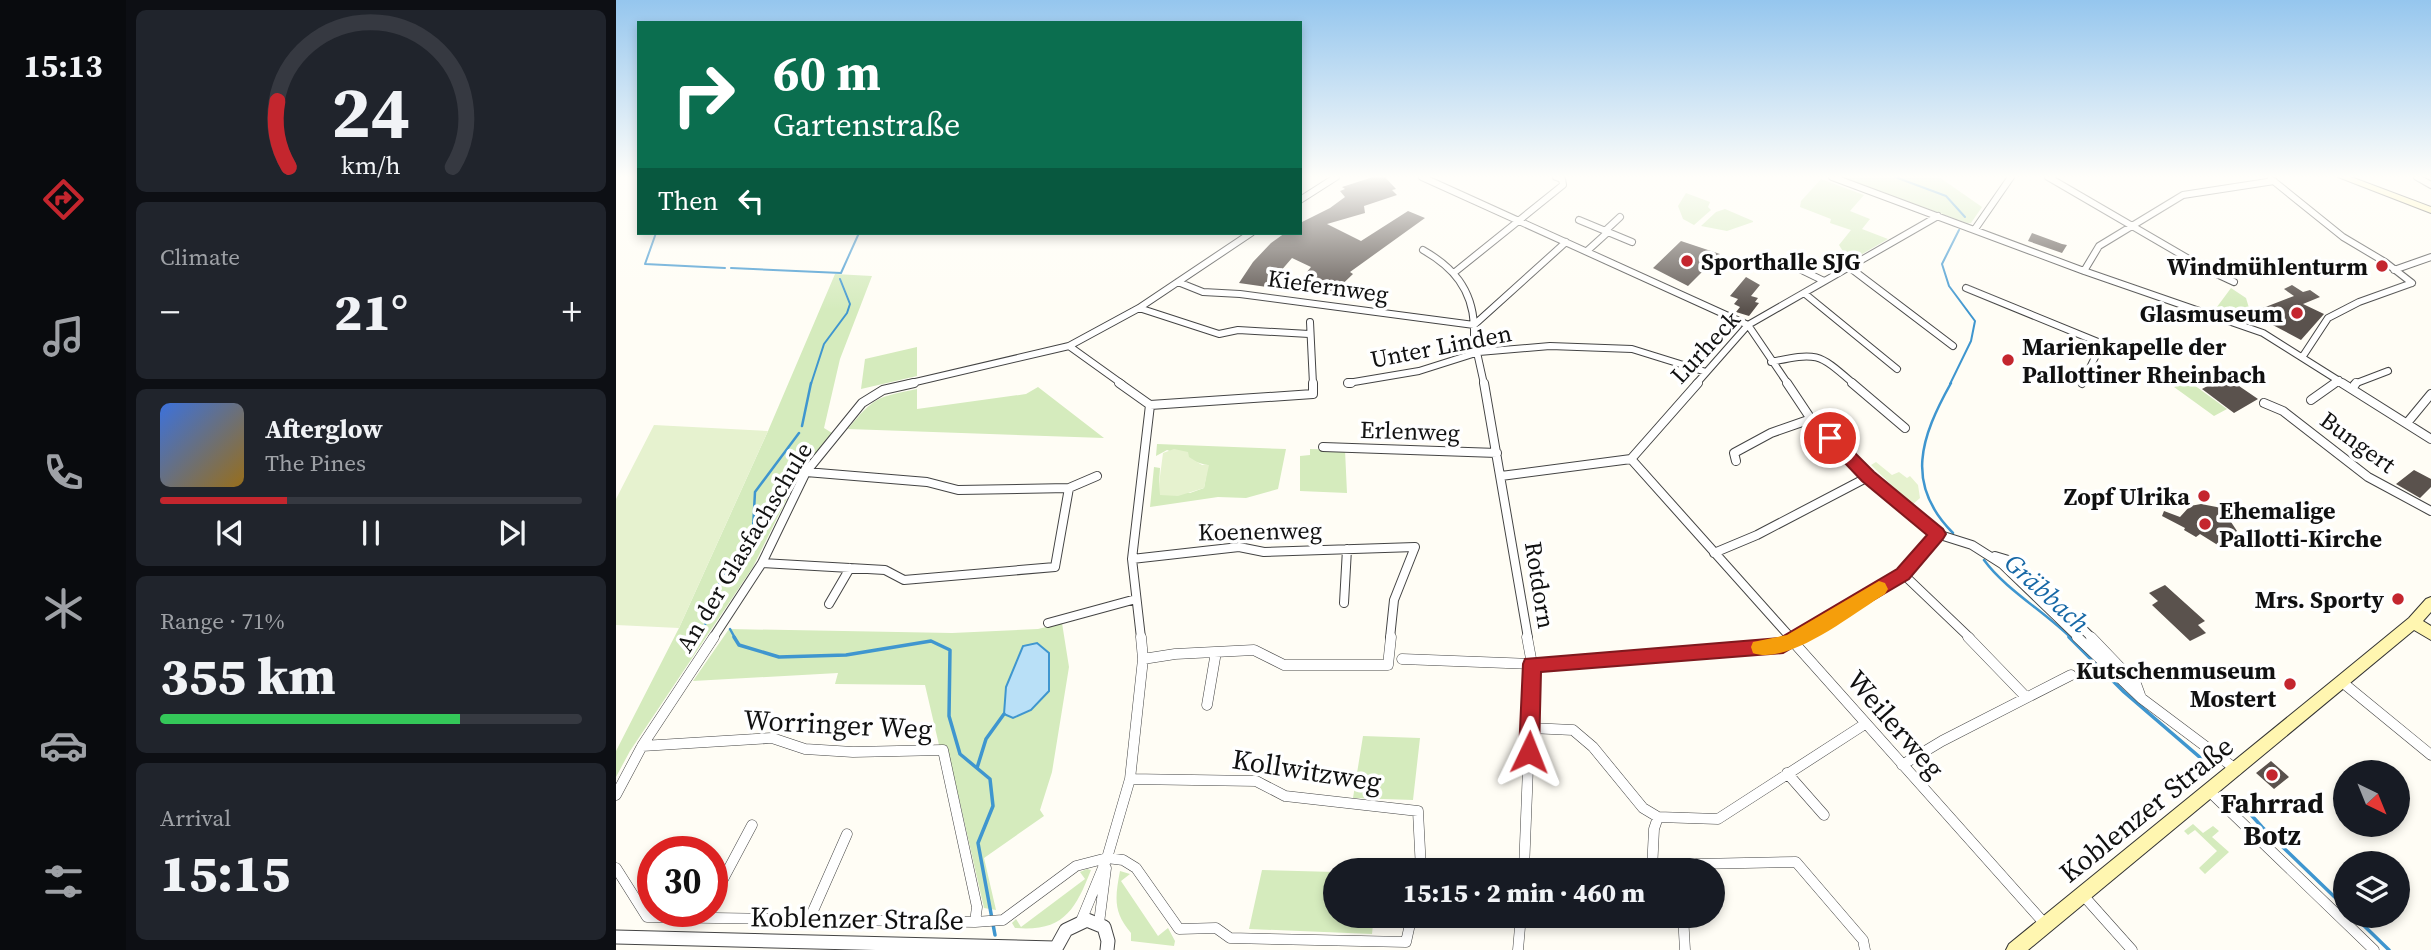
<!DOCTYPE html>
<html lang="en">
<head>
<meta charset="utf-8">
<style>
  :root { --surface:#171b24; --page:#20242c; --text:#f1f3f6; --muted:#9ea1a6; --line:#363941; --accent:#c4262e }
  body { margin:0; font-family:"Source Serif 4",serif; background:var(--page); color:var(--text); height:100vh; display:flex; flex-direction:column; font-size:26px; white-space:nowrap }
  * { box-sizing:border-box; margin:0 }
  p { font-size:23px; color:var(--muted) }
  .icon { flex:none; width:38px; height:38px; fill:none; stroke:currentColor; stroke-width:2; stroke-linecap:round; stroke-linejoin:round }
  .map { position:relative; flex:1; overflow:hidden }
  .side { display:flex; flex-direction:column; gap:10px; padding:10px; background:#0d0f14; width:490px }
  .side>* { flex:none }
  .guide { position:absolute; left:21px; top:21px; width:665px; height:214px; border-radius:0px; box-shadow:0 4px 10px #0003; background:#0b6e4f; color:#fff; overflow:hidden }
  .needle { width:46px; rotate:137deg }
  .tools { position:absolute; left:1717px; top:760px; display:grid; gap:14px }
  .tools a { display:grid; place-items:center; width:77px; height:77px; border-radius:50%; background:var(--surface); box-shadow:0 4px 10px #0003; font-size:35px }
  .speed { position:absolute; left:21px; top:836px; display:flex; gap:14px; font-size:35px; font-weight:700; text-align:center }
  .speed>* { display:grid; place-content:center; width:91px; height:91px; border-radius:50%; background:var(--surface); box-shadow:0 4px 10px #0003; line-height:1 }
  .speed .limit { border:10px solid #d22; background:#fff; color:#111 }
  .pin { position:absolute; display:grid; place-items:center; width:60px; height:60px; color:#fff; margin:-30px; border:4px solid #fff; border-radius:50%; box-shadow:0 2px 7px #0007 }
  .me { position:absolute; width:77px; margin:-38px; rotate:2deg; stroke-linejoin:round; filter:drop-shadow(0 0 5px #0008) }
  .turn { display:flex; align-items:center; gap:24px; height:147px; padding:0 21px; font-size:32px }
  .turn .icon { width:91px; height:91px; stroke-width:2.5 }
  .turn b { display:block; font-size:49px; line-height:60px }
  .then { display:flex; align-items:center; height:66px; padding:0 21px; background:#0003; gap:14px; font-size:26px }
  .big { font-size:52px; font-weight:800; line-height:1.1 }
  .side .card { flex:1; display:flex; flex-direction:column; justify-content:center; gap:10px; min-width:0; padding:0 24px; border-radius:10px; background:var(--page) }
  .side .dial { align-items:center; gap:0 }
  .dial svg { height:182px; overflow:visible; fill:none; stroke:var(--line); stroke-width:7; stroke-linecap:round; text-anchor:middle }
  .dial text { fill:var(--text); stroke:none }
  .song { display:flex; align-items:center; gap:21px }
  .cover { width:84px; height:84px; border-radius:10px; background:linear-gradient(135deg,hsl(220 70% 55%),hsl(40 70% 35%)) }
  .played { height:7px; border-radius:4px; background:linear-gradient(90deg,var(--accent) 30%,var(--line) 30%) }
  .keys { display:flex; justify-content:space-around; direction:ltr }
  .heat { display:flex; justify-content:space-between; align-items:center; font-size:38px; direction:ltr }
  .charge { height:10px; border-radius:5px; background:linear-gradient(90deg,#34c759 71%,var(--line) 0) }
  .trip { position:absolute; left:707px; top:858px; width:402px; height:70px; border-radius:35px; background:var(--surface); box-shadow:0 4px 10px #0003; font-weight:800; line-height:70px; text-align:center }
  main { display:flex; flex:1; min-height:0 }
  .menu { display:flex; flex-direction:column; width:126px; justify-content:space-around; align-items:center; background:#090b0e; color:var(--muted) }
  .menu .icon { width:49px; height:49px }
  .menu .on { color:var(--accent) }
  .menu b { font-size:32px; color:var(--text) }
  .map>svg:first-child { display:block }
  .green { fill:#d5ebbd; fill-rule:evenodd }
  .pitch { fill:#e6f2cf }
  .water { fill:#b9e0f7; stroke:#3f96cf; stroke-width:2 }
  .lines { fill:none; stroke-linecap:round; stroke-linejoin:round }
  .stream-far2 { stroke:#3f96cf; stroke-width:2 }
  .stream-far1 { stroke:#3f96cf; stroke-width:2.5 }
  .stream { stroke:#3f96cf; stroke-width:3.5 }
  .building { fill:#5a524d }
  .minor-far2-casing { stroke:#444; stroke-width:8 }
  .minor-far1-casing { stroke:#444; stroke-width:10 }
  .minor-casing { stroke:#444; stroke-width:11 }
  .tertiary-casing { stroke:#444; stroke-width:15 }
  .secondary-casing { stroke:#333; stroke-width:2 }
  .minor-far2 { stroke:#fff; stroke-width:6 }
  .minor-far1 { stroke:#fff; stroke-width:8 }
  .minor { stroke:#fff; stroke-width:10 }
  .tertiary { stroke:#fff; stroke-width:13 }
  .secondary { fill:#fff6b0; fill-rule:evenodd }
  .route { fill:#c4262e; stroke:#7f191e; stroke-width:2 }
  .slow { fill:#f59e0b }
  .poi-dot { fill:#c4262e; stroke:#fff; stroke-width:2.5 }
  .labels { text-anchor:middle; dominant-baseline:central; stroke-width:7; stroke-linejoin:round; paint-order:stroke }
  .poi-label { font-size:24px; font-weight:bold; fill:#111; stroke:#fff; text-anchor:end }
  .street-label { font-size:24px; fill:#111; stroke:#fff }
  .water-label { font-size:26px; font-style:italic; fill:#1768a6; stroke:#fff }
  .near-street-label { font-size:28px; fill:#111; stroke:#fff }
  .near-poi-label { font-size:28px; font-weight:bold; fill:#111; stroke:#fff }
</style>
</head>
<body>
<main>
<nav class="menu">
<b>15:13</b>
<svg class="icon on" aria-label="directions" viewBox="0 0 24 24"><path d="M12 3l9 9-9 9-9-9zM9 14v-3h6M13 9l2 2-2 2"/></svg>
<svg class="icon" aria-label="music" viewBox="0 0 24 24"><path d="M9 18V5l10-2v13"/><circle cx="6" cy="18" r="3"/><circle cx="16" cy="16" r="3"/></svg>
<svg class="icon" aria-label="phone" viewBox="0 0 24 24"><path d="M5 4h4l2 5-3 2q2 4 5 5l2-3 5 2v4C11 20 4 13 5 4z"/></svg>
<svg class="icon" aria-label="climate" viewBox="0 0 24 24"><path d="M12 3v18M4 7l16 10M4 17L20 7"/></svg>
<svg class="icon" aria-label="car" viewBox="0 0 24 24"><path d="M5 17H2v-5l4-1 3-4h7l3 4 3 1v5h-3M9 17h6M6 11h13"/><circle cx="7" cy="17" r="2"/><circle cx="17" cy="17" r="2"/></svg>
<svg class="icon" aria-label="filters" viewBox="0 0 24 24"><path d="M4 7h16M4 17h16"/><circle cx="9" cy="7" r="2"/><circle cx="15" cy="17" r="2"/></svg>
</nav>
<section class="side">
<div class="card dial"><svg viewBox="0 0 100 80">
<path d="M14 69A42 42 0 1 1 86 69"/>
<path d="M14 69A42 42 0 0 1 9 40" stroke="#c4262e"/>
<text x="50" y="56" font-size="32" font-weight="700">24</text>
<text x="50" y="72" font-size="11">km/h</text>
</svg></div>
<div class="card"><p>Climate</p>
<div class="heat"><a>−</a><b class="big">21°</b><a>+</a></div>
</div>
<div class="card">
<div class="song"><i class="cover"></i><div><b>Afterglow</b><p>The Pines</p></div></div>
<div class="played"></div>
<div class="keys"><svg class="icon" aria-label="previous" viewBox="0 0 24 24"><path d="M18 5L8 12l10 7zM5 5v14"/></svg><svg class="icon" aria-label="pause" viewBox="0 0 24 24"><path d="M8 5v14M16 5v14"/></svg><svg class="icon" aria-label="next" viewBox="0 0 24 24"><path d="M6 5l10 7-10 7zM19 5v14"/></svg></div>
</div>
<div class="card"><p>Range · 71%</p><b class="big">355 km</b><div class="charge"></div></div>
<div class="card"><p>Arrival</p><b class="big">15:15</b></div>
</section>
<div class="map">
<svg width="1815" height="950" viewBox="0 0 1815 950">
  <rect width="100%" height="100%" fill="#fffdf5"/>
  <path class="green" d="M 1225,177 L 1323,177 L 1366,207 L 1355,223 L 1351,223 Z
    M 1205,179 L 1248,195 L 1234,211 L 1254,219 L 1246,229 L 1272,239 L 1241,257 L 1228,253 L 1223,245 L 1235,230 L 1214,223 L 1215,219 L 1184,207 L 1185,201 Z
    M 1070,193 L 1094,202 L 1092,207 L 1095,210 L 1078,225 L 1067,219 L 1062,206 Z
    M 1109,209 L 1137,221 L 1137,222 L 1111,231 L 1085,226 L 1100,212 Z
    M 219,274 L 256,276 L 224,359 L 208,428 L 216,433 L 185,470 L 137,567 L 14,751 L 0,777 L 0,751 L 63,628 L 152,431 Z
    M 1615,288 L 1630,298 L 1633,308 L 1619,311 L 1612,317 L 1598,311 Z
    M 301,347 L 301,376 L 245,389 L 249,359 Z
    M 1567,377 L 1611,409 L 1598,416 L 1558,387 L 1564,384 L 1560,381 Z
    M 422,387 L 488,438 L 232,429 C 258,397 261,397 301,389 L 301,409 L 410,394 Z
    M 541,444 L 670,449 L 662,489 L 630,498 L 602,497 L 534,507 L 538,467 L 544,468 L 543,484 L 574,493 L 588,488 L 592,465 C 584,465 562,453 551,450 L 540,456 Z
    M 694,449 L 729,450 L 731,493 L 684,491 L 684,456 L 694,455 Z
    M 446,623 L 453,667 L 436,772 L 424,810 L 428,816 L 368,858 L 380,910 L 368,908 L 331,746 L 323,745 L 309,685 L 219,684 L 222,673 L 77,681 L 113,629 L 336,633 L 422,629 ZM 433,653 L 433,691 L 401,657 Z
    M 747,736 L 804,738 L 797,800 L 737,798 Z
    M 1577,824 L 1587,833 L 1597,826 L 1603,831 L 1596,837 L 1613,852 L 1589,874 L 1583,868 L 1601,851 L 1579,830 L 1572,835 L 1568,831 Z
    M 471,869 L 475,870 C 459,911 447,932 399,928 L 396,923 L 400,919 L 405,927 L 469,879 L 464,872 Z
    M 646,870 L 719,872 L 719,915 L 758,915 L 756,934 L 633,929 Z
    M 504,871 L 514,874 L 505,881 L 542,936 L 552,928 L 559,941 L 558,946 L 515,941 L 515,933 C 497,912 499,898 504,871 Z"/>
  <path class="pitch" d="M 38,425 L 152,431 L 63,628 L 0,625 L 0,499 Z
    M 558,449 L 572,452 L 573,457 L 586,465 L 593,465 L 588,488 L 562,496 L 544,495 L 543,484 L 547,453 Z
    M 1260,462 L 1276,475 L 1283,472 L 1291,478 L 1294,476 L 1302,485 L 1304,498 L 1296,505 L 1255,465 Z"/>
  <path class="water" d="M 421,643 L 433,653 L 433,691 L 415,710 L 397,718 L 388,714 L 390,687 L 407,646 Z"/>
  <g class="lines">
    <path class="stream-far2" d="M 1279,177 L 1330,196 L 1349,217
      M 40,233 L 29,264 L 109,268
      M 115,268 L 225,273 L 243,233
      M 195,384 L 208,344 L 231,313 L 234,304 L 224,279
      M 1334,384 L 1355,341 L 1359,321 L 1333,286 L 1326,264 L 1343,230"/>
    <path class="stream-far1" d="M 1335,383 C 1305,437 1288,484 1337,533
      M 186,426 L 195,383
      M 1368,560 C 1389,589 1429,612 1455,638
      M 88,628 L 99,591 L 137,529 L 139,492 L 183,433
      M 114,629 L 119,638"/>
    <path class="stream" d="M 118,637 L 123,645 L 163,657 L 230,655 L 315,641 L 334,650 L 333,716 L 344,754 L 374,779 L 377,806 L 362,843 L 379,935
      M 1453,637 L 1508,692 L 1594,766
      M 361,768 L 370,739 L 388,714
      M 1619,797 L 1646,827 L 1729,907
      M 1737,915 L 1773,950"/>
  </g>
  <path class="building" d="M 757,177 L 769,177 L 780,189 L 776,190 L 781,195 L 748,206 L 749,213 L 711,224 L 745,241 L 792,211 L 809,218 L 734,272 L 737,274 L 715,295 L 676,290 L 695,267 L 676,258 L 651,287 L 623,283 L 637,262 L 655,243 L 669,233 L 684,233 L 684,223 L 714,208 L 729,197 L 724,191 L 729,189 L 726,187 Z
    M 1416,233 L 1446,244 L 1451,245 L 1446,253 L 1412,241 Z
    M 1065,241 L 1104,254 L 1072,286 L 1037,268 Z
    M 1130,277 L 1144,285 L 1135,296 L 1142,298 L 1139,302 L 1143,303 L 1133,316 L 1120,312 L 1124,307 L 1118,304 L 1122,299 L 1114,296 Z
    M 1676,285 L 1687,292 L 1694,290 L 1704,297 L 1687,304 L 1708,314 L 1685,340 L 1634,313 L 1678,296 L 1668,289 Z
    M 1608,377 L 1623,386 L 1642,399 L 1618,413 L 1586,389 Z
    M 1798,470 L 1815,479 L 1815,487 L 1804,498 L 1780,484 Z
    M 1585,504 L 1611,509 L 1617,517 L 1613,519 L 1621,531 L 1617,534 L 1624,540 L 1608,549 L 1584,534 L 1580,537 L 1568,530 L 1569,528 L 1546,516 L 1548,511 L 1564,517 L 1574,506 Z
    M 1549,585 L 1589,621 L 1582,625 L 1590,633 L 1574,641 L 1536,605 L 1542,601 L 1533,593 Z
    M 1655,761 L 1673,777 L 1658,789 L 1640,773 Z"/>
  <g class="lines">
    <defs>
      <path id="minor-far2" d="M 806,177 L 1132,325
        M 1216,177 L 1468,271 L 1647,333 L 1728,384
        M 1432,177 L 1590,269 L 1618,282
        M 1801,177 L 1815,185
        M 1655,179 L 1727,237 L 1769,262 L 1796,283
        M 684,200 L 720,177
        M 963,220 L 1016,242
        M 1359,229 L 1395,177
        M 989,231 L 1004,217
        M 971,251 L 992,232
        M 1167,261 L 1208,281
        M 1233,267 L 1337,346
        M 1778,270 L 1815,257
        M 1468,271 L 1483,246 L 1567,195 L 1658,181
        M 839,272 L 947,185 L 946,179 L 940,177
        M 562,282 L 587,292 L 624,294 L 858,325 C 856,289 837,267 807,250
        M 1350,288 L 1482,342 L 1484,347 L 1466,384
        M 1188,293 L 1281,369
        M 523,308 L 603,334 L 622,330 L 693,334
        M 694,322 L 697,384
        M 1132,325 L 1172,384
        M 453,346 L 506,384
        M 1687,356 L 1712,318 L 1743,302 L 1796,283
        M 1155,362 C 1202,352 1202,353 1238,384
        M 732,383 L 803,371 L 863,352 L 934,346 L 1016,349 L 1090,372
        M 291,384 L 453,346 L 523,308 L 635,233
        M 868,384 L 858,339 L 858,325 L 950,242
        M 1080,384 L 1132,325 L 1322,216
        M 1717,384 L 1723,380
        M 1738,384 L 1772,371"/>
      <path id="minor-far1" d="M 503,383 L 534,405
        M 732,383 L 735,383
        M 868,383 L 912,638
        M 1171,383 L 1195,419 L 1252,477 L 1321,534 L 1356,545 L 1386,564 L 1463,638
        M 1236,383 L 1289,428
        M 1726,383 L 1815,439
        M 1737,388 L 1740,383
        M 1695,400 L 1719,383
        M 1648,403 L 1667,411 L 1752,477 L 1815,511
        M 534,405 L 697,394 L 697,383
        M 1791,423 L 1815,394
        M 707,447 L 881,453
        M 1015,459 L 1175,638
        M 1015,459 L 1082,383
        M 1120,461 L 1118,453 L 1155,433 L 1195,419
        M 190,472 L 311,482 L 342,490 L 453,488 L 481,476
        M 885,476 L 1015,459
        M 1098,553 L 1141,535 L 1252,477
        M 1379,556 L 1399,562 L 1476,638
        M 516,559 L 623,547 L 648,552 L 799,547 L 778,600 L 774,638
        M 146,563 L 269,570 L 288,580 L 439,567 L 453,488
        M 1287,574 L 1354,638
        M 728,603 L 731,549
        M 213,604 L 234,568
        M 432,623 L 520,599
        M 97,638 L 146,563 L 190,472 L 246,403 L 267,390 L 298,383
        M 525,638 L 516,559 L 534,405
        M 1178,638 L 1287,574 L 1321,534"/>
      <path id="minor" d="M 1173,637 L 1429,924
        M 1352,637 L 1410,697
        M 1461,637 L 1525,698 L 1621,770
        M 1475,637 L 1520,684 L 1524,695
        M 527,659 L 559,654 L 638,650 L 668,665 L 772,665 L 775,637
        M 786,659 L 916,664 L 1167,645 L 1181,637
        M 1726,682 L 1815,755
        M 591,705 L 600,652
        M 914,728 L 957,730 L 977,747 L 1027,808 L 1042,817 L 1102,819 L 1249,724
        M 26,746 L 156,738 L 189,749 L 237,752 L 327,750 L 361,907 L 359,922
        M 1286,765 L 1326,741 L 1455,675
        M 1171,773 L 1208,815
        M 514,779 L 640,781 L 669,796 L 802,811 L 805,870
        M 1593,791 L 1758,950
        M 0,795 L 26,746 L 98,637
        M 0,868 L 31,917 L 359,922 L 387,920 L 460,866 L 491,858 L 507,860 L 520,868 L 563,929 L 600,928 L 614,938 L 790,942 L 796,915
        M 908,870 L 916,664 L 911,637
        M 1036,870 L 1038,829 L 1042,817
        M 1071,870 L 1081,864 L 1180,862 L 1247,940 L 1249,950
        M 1466,894 L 1516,950
        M 96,900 L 136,825
        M 1067,915 L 1069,950
        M 193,920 L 231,834
        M 465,921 L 491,858 L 514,779 L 527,659 L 525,637
        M 483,923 L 490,868
        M 902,950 L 905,915"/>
      <path id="tertiary" d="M 0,937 L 439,948
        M 439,950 L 450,930 L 471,920 L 488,927 L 492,941 L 491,950"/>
      <path id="secondary" d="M 1722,177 L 1735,177 L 1815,207 L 1815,213 Z
        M 1815,597 L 1815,612 L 1807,621 L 1815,626 L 1815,640 L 1798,630 L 1412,950 L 1390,950 L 1393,944 L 1721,677 L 1793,618 L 1810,599 Z"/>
    </defs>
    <use href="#minor-far2" class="minor-far2-casing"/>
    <use href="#minor-far1" class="minor-far1-casing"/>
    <use href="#minor" class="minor-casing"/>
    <use href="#tertiary" class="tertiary-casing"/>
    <use href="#secondary" class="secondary-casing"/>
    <use href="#minor-far2" class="minor-far2"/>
    <use href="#minor-far1" class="minor-far1"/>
    <use href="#minor" class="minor"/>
    <use href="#tertiary" class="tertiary"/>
    <use href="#secondary" class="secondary"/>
  </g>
  <linearGradient id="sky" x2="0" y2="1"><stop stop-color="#95c6ee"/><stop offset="0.57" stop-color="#fffefa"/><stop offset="1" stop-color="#fffefa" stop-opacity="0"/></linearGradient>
  <rect width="1815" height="310" fill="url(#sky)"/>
  <path class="route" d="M 1214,432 L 1220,434 L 1258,472 L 1327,529 L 1330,534 L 1327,539 L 1293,579 L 1167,653 L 925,672 L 923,752 L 920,759 L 913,761 L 906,759 L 903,752 L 907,664 L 909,659 L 1164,638 L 1281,569 L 1311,535 L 1246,481 L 1209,442 L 1206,438 L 1209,434 Z"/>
  <path class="slow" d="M 1263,581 L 1269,583 L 1272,589 L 1269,594 C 1239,612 1173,666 1137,653 L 1135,647 L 1137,642 L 1171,635 Z"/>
  <g class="poi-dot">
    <circle cx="1071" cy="261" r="7"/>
    <circle cx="1766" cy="266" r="7"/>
    <circle cx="1681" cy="313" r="7"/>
    <circle cx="1392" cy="360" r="7"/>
    <circle cx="1588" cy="496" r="7"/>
    <circle cx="1589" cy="524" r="7"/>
    <circle cx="1782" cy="599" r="7"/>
    <circle cx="1674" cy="684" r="7"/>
    <circle cx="1656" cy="775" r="7"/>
  </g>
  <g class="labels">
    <g class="poi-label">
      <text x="1085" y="261" text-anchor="start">Sporthalle SJG</text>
      <text x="1752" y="266">Windmühlenturm</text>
      <text x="1667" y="313">Glasmuseum</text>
      <text x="1406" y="346" text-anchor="start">Marienkapelle der<tspan x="1406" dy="28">Pallottiner Rheinbach</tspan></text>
      <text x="1574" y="496">Zopf Ulrika</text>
      <text x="1603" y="510" text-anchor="start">Ehemalige<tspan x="1603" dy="28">Pallotti-Kirche</tspan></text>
      <text x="1768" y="599">Mrs. Sporty</text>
      <text x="1660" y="670">Kutschenmuseum<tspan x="1660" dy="28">Mostert</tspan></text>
    </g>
    <g class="street-label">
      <text transform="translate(712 286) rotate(8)">Kiefernweg</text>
      <text transform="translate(825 346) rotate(-11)">Unter Linden</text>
      <text transform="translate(1089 347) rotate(-47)">Lurheck</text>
      <text transform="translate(794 431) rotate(2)">Erlenweg</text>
      <text transform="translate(1742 442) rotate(36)">Bungert</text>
      <text transform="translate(644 531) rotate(-1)">Koenenweg</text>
      <text transform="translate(128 547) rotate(-59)">An der Glasfachschule</text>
      <text transform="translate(924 585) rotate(81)">Rotdorn</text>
    </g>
    <g class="water-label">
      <text transform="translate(1431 593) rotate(42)">Gräbbach</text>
    </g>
    <g class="near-street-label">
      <text transform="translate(222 724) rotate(3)">Worringer Weg</text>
      <text transform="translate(1280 724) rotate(49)">Weilerweg</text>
      <text transform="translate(691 770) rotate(9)">Kollwitzweg</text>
      <text transform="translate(1530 809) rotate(-39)">Koblenzer Straße</text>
      <text transform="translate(241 918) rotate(1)">Koblenzer Straße</text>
    </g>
    <g class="near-poi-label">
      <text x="1656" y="803">Fahrrad<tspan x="1656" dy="32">Botz</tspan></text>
    </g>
  </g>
</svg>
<div class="tools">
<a><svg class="needle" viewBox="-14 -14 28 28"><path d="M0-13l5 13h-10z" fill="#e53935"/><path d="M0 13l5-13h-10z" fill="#9ea1a6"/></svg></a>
<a><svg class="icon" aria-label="layers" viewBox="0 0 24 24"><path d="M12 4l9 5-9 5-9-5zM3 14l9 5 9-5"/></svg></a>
</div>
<div class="speed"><div class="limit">30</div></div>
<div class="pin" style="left:1214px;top:438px;background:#d93025"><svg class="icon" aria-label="arrive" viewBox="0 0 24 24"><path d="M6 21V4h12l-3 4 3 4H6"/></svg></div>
<svg class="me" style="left:913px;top:752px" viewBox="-20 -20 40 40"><path d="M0-17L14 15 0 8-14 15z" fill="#c4262e" stroke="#fff" stroke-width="4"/></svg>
<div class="trip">15:15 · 2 min · 460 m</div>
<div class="guide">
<div class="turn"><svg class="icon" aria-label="right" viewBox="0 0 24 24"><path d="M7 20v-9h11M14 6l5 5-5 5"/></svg><div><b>60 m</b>Gartenstraße</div></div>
<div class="then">Then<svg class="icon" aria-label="left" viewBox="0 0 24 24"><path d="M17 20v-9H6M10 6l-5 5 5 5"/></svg></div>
</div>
</div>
</main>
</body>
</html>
